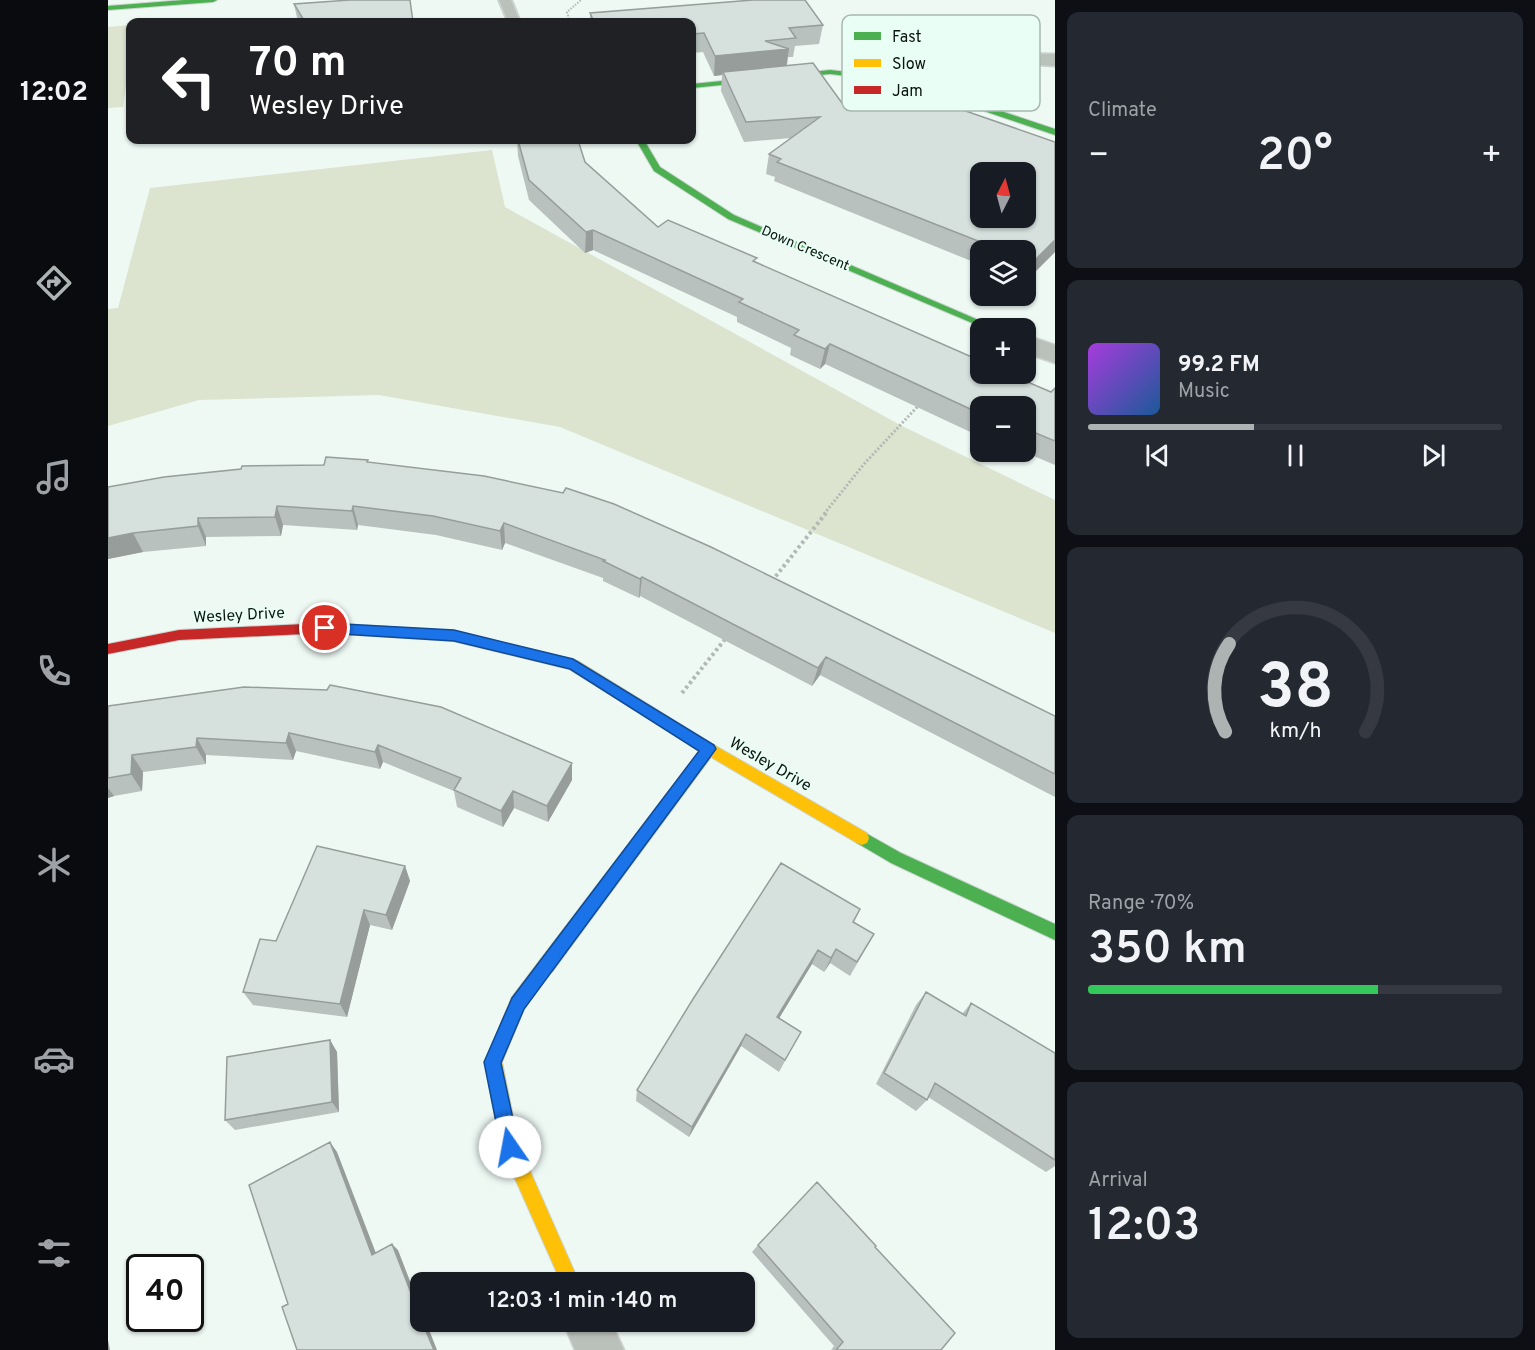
<!DOCTYPE html>
<html lang="en">
<head>
<meta charset="utf-8">
<style>
  :root { --surface:#171b24; --page:#242831; --text:#f1f3f6; --muted:#9ea1a6; --line:#363941; --accent:#adb3b2 }
  body { margin:0; font-family:Overpass,sans-serif; background:var(--page); color:var(--text); height:100vh; display:flex; flex-direction:column; font-size:22px; white-space:nowrap }
  * { box-sizing:border-box; margin:0 }
  p { font-size:20px; color:var(--muted) }
  .icon { flex:none; width:33px; height:33px; fill:none; stroke:currentColor; stroke-width:2; stroke-linecap:round; stroke-linejoin:round }
  .map { position:relative; flex:1; overflow:hidden }
  .drawer { display:flex; flex-direction:column; gap:12px; padding:12px; background:#0d0f14; width:480px }
  .drawer>* { flex:none }
  .top-card { position:absolute; left:18px; top:18px; width:570px; height:126px; border-radius:12px; box-shadow:0 2px 4px #0004; background:#202124; color:#fff; overflow:hidden }
  .needle { width:39px; rotate:6deg }
  .fabs { position:absolute; left:862px; top:162px; display:grid; gap:12px }
  .fabs a { display:grid; place-items:center; width:66px; height:66px; border-radius:12px; background:var(--surface); box-shadow:0 2px 4px #0004; font-size:30px }
  .speed { position:absolute; left:18px; top:1254px; display:flex; gap:12px; font-size:30px; font-weight:700; text-align:center }
  .speed>* { display:grid; place-content:center; width:78px; height:78px; border-radius:50%; background:var(--surface); box-shadow:0 2px 4px #0004; line-height:1 }
  .speed .limit { border:3px solid #111; border-radius:9px; background:#fff; color:#111 }
  .pin { position:absolute; display:grid; place-items:center; width:51px; height:51px; color:#fff; margin:-26px; border:3px solid #fff; border-radius:50%; box-shadow:0 2px 6px #0007 }
  .me { position:absolute; width:66px; margin:-33px; rotate:348deg; stroke-linejoin:round; filter:drop-shadow(0 0 4px #0008) }
  .turn { display:flex; align-items:center; gap:21px; height:126px; padding:0 24px; font-size:27px }
  .turn .icon { width:78px; height:78px; stroke-width:2.5 }
  .turn b { display:block; font-size:42px; line-height:51px }
  .big { font-size:45px; font-weight:600; line-height:1.1 }
  .drawer .tile { flex:1; display:flex; flex-direction:column; justify-content:center; gap:9px; min-width:0; padding:0 21px; border-radius:12px; background:var(--page) }
  .drawer .dial { align-items:center; gap:0 }
  .dial svg { height:156px; overflow:visible; fill:none; stroke:var(--line); stroke-width:7; stroke-linecap:round; text-anchor:middle }
  .dial text { fill:var(--text); stroke:none }
  .song { display:flex; align-items:center; gap:18px }
  .cover { width:72px; height:72px; border-radius:9px; background:linear-gradient(135deg,hsl(280 70% 55%),hsl(210 70% 35%)) }
  .played { height:6px; border-radius:3px; background:linear-gradient(90deg,var(--accent) 40%,var(--line) 40%) }
  .keys { display:flex; justify-content:space-around; direction:ltr }
  .heat { display:flex; justify-content:space-between; align-items:center; font-size:33px; direction:ltr }
  .charge { height:9px; border-radius:4px; background:linear-gradient(90deg,#34c759 70%,var(--line) 0) }
  .trip { position:absolute; left:302px; top:1272px; width:345px; height:60px; border-radius:12px; background:var(--surface); box-shadow:0 2px 4px #0004; font-weight:600; line-height:60px; text-align:center }
  main { display:flex; flex:1; min-height:0 }
  .tab-bar { display:flex; flex-direction:column; width:108px; justify-content:space-around; align-items:center; background:#090b0e; color:var(--muted) }
  .tab-bar .icon { width:42px; height:42px }
  .tab-bar .selected { color:var(--accent) }
  .tab-bar b { font-size:27px; color:var(--text) }
  .map>svg:first-child { display:block }
  .green { fill:#dce3ce }
  .lines { fill:none; stroke-linecap:round; stroke-linejoin:round }
  .lane-casing { stroke:#cbd4d0; stroke-width:4 }
  .street-casing { stroke:#cbd4d0; stroke-width:3 }
  .fast-casing { stroke:#cbd4d0; stroke-width:2 }
  .slow-casing { stroke:#cbd4d0; stroke-width:2 }
  .jam-casing { stroke:#cbd4d0; stroke-width:2 }
  .path-far2 { stroke:#b2b9b4; stroke-width:2; stroke-dasharray:1.5 1.5; stroke-linecap:butt }
  .path-far1 { stroke:#b2b9b4; stroke-width:3; stroke-dasharray:2 2; stroke-linecap:butt }
  .path { stroke:#b2b9b4; stroke-width:4; stroke-dasharray:3 3; stroke-linecap:butt }
  .lane { fill:#bac0ba; fill-rule:evenodd }
  .street { fill:#bac0ba; fill-rule:evenodd }
  .fast { fill:#4caf50; fill-rule:evenodd }
  .slow { fill:#ffc107; fill-rule:evenodd }
  .jam { fill:#c62828; fill-rule:evenodd }
  .wall { fill:#b8c1be }
  .shaded-wall { fill:#969d9b }
  .building { fill:#d6e0dd; stroke:#969d9b; stroke-width:1.5; fill-rule:evenodd }
  .route { fill:#1a73e8; stroke:#114b97; stroke-width:1.5 }
  .labels { text-anchor:middle; dominant-baseline:central; stroke-width:4.5; stroke-linejoin:round; paint-order:stroke }
  .far-street-label { font-size:14px; fill:#0b1410; stroke:#e9fef4 }
  .street-label { font-size:16px; fill:#0b1410; stroke:#e9fef4 }
  .key { fill:#e9fef4; stroke:#a6b8b0; stroke-width:1.5 }
  .key-label { font-size:16px; fill:#0b1410 }
</style>
</head>
<body>
<main>
<nav class="tab-bar">
<b>12:02</b>
<svg class="icon selected" aria-label="directions" viewBox="0 0 24 24"><path d="M12 3l9 9-9 9-9-9zM9 14v-3h6M13 9l2 2-2 2"/></svg>
<svg class="icon" aria-label="music" viewBox="0 0 24 24"><path d="M9 18V5l10-2v13"/><circle cx="6" cy="18" r="3"/><circle cx="16" cy="16" r="3"/></svg>
<svg class="icon" aria-label="phone" viewBox="0 0 24 24"><path d="M5 4h4l2 5-3 2q2 4 5 5l2-3 5 2v4C11 20 4 13 5 4z"/></svg>
<svg class="icon" aria-label="climate" viewBox="0 0 24 24"><path d="M12 3v18M4 7l16 10M4 17L20 7"/></svg>
<svg class="icon" aria-label="car" viewBox="0 0 24 24"><path d="M5 17H2v-5l4-1 3-4h7l3 4 3 1v5h-3M9 17h6M6 11h13"/><circle cx="7" cy="17" r="2"/><circle cx="17" cy="17" r="2"/></svg>
<svg class="icon" aria-label="filters" viewBox="0 0 24 24"><path d="M4 7h16M4 17h16"/><circle cx="9" cy="7" r="2"/><circle cx="15" cy="17" r="2"/></svg>
</nav>
<div class="map">
<svg width="947" height="1350" viewBox="0 0 947 1350">
  <rect width="100%" height="100%" fill="#eef9f4"/>
  <path class="green" d="M 22,25 L 22,57 L 15,107 L 0,108 L 0,27 Z
    M 384,150 L 397,207 L 794,426 L 947,500 L 947,633 L 452,427 L 271,395 L 91,400 L 0,426 L 0,309 L 10,308 L 42,188 Z"/>
  <g class="lines">
    <defs>
      <path id="lane" d="M 391,0 L 403,0 L 412,22 L 397,22 L 399,19 Z"/>
      <path id="street" d="M 902,53 L 947,54 L 947,66 C 921,65 890,60 867,74 C 853,83 847,102 829,97 L 826,93 C 845,66 871,56 902,53 Z
        M 918,335 L 947,345 L 947,363 L 918,353 Z
        M 455,1322 L 503,1322 L 516,1350 L 467,1350 Z"/>
      <path id="fast" d="M 76,0 L 109,0 L 105,2 L 0,10 L 0,6 Z
        M 722,70 L 794,78 L 947,129 L 947,135 L 790,82 L 722,74 L 584,88 L 584,84 Z
        M 528,140 L 536,140 L 552,167 L 626,215 L 889,328 L 876,328 L 620,219 L 546,171 Z
        M 601,743 L 606,745 L 608,749 L 606,753 L 444,972 L 438,974 L 432,972 L 430,966 L 432,960 L 596,745 Z
        M 754,831 L 793,853 L 947,924 L 947,940 L 783,863 L 749,843 L 747,838 L 749,833 Z"/>
      <path id="slow" d="M 346,631 L 470,661 L 606,745 L 759,833 L 761,838 L 759,843 L 754,845 L 749,843 L 596,753 L 461,669 L 341,640 L 339,636 L 341,632 Z
        M 438,958 L 444,960 L 446,966 L 416,1009 L 394,1062 L 411,1146 L 471,1282 L 453,1282 L 393,1147 L 377,1062 L 404,997 L 432,960 Z"/>
      <path id="jam" d="M 217,623 L 346,631 L 353,636 L 346,641 L 217,633 L 71,640 L 0,654 L 0,644 L 71,630 Z"/>
    </defs>
    <use href="#lane" class="lane-casing"/>
    <use href="#street" class="street-casing"/>
    <use href="#fast" class="fast-casing"/>
    <use href="#slow" class="slow-casing"/>
    <use href="#jam" class="jam-casing"/>
    <path class="path-far2" d="M 462,22 L 459,12 L 473,0"/>
    <path class="path-far1" d="M 716,514 L 756,464 L 811,405"/>
    <path class="path" d="M 664,581 L 718,513
      M 574,693 L 618,638"/>
    <use href="#lane" class="lane"/>
    <use href="#street" class="street"/>
    <use href="#fast" class="fast"/>
    <use href="#slow" class="slow"/>
    <use href="#jam" class="jam"/>
  </g>
  <path class="wall" d="M 186,4 L 305,22 L 190,22 Z
    M 482,13 L 715,25 L 711,44 L 687,46 L 685,57 L 680,57 L 679,66 L 739,110 L 947,252 L 918,281 L 918,250 L 873,250 L 873,265 L 666,181 L 667,177 L 658,174 L 661,154 L 683,138 L 636,142 L 613,91 L 614,75 L 606,76 L 595,52 L 584,53 L 584,22 L 482,22 Z
    M 409,140 L 470,140 L 477,162 L 550,227 L 648,262 L 943,392 L 947,388 L 947,465 L 916,452 L 918,452 L 918,406 L 873,406 L 873,437 L 717,364 L 712,369 L 682,355 L 683,348 L 629,322 L 629,317 L 485,250 L 477,253 L 421,200 L 410,156 Z
    M 260,460 L 260,462 L 947,716 L 947,797 L 712,675 L 704,686 L 532,596 L 531,598 L 495,581 L 495,578 L 397,543 L 394,550 L 328,535 L 250,525 L 249,530 L 175,525 L 173,536 L 98,537 L 98,546 L 35,552 L 0,559 L 0,487 Z
    M 136,687 L 464,780 L 440,822 L 406,808 L 395,827 L 349,807 L 346,791 L 275,762 L 272,769 L 188,751 L 185,760 L 98,755 L 98,764 L 35,772 L 34,791 L 6,796 L 0,798 L 0,706 Z
    M 297,866 L 302,881 L 284,930 L 262,925 L 239,1017 L 145,1005 L 135,992 L 168,941 Z
    M 752,909 L 746,922 L 766,934 L 742,976 L 722,963 L 716,972 L 704,964 L 671,1018 L 693,1032 L 671,1072 L 633,1046 L 581,1137 L 528,1101 L 529,1090 Z
    M 818,992 L 854,1014 L 863,1003 L 947,1053 L 947,1166 L 938,1172 L 820,1097 L 819,1100 L 808,1111 L 768,1084 L 808,1005 Z
    M 222,1040 L 229,1052 L 231,1112 L 127,1130 L 117,1120 Z
    M 650,1245 L 833,1350 L 723,1350 L 726,1346 L 644,1252 Z"/>
  <path class="shaded-wall" d="M 681,49 L 678,68 L 615,72 L 614,75 L 606,76 L 607,56 Z
    M 485,230 L 485,250 L 477,253 L 478,232 Z
    M 947,240 L 947,252 L 918,281 L 918,278 L 924,263 Z
    M 722,344 L 717,364 L 712,369 L 717,349 Z
    M 169,506 L 175,525 L 173,536 L 167,517 Z
    M 245,506 L 250,525 L 249,530 L 244,511 Z
    M 90,518 L 98,537 L 98,546 L 90,526 Z
    M 396,523 L 397,543 L 394,550 L 392,531 Z
    M 25,533 L 35,552 L 0,559 L 0,538 Z
    M 534,577 L 532,596 L 531,598 L 532,579 Z
    M 718,657 L 712,675 L 704,686 L 710,668 Z
    M 181,733 L 188,751 L 185,760 L 178,743 Z
    M 89,738 L 98,755 L 98,764 L 88,747 Z
    M 270,745 L 275,762 L 272,769 L 267,752 Z
    M 24,755 L 35,772 L 34,791 L 23,774 Z
    M 464,763 L 464,780 L 440,822 L 439,806 Z
    M 0,788 L 6,796 L 0,798 Z
    M 405,791 L 406,808 L 395,827 L 393,811 Z
    M 297,866 L 302,881 L 284,930 L 278,915 Z
    M 256,910 L 262,925 L 239,1017 L 232,1004 Z
    M 728,949 L 722,963 L 716,972 L 723,958 Z
    M 710,950 L 704,964 L 664,1030 L 669,1017 Z
    M 638,1034 L 633,1046 L 581,1137 L 584,1127 Z
    M 222,1040 L 229,1052 L 231,1112 L 224,1102 Z
    M 222,1142 L 229,1152 L 271,1261 L 264,1255 Z
    M 284,1244 L 290,1250 L 312,1307 L 312,1316 Z
    M 314,1322 L 318,1322 L 329,1350 L 326,1350 Z
    M 0,1340 L 2,1350 L 0,1350 Z"/>
  <path class="building" d="M 242,0 L 302,0 L 305,22 L 197,22 L 186,4 Z
    M 645,0 L 697,0 L 715,25 L 681,28 L 688,38 L 657,41 L 681,49 L 607,56 L 596,33 L 584,34 L 584,22 L 486,22 L 482,13 Z
    M 705,63 L 739,110 L 777,83 L 947,142 L 947,240 L 924,263 L 918,260 L 918,250 L 893,250 L 669,162 L 673,159 L 661,154 L 712,117 L 638,122 L 615,72 ZM 873,172 L 918,172 L 918,218 L 873,218 Z
    M 410,140 L 470,140 L 477,162 L 550,227 L 560,220 L 649,258 L 645,261 L 873,361 L 873,374 L 901,374 L 943,392 L 947,388 L 947,441 L 918,429 L 918,406 L 873,406 L 873,414 L 722,344 L 717,349 L 686,335 L 691,330 L 631,302 L 635,299 L 485,230 L 478,232 L 421,180 Z
    M 218,457 L 260,460 L 259,462 L 376,476 L 455,493 L 458,488 L 506,504 L 603,547 L 947,716 L 947,774 L 718,657 L 710,668 L 534,577 L 532,579 L 495,561 L 497,560 L 396,523 L 392,531 L 325,516 L 245,506 L 244,511 L 169,506 L 167,517 L 90,518 L 90,526 L 25,533 L 0,538 L 0,487 L 56,477 L 133,469 L 134,466 L 216,465 Z
    M 222,685 L 333,707 L 464,763 L 439,806 L 405,791 L 393,811 L 346,790 L 353,778 L 270,745 L 267,752 L 181,733 L 178,743 L 89,738 L 88,747 L 24,755 L 23,774 L 0,778 L 0,706 L 136,687 L 219,690 Z
    M 209,846 L 297,866 L 278,915 L 256,910 L 232,1004 L 135,992 L 152,939 L 168,941 Z
    M 673,863 L 752,909 L 745,922 L 766,934 L 749,962 L 728,949 L 723,958 L 710,950 L 669,1017 L 693,1032 L 677,1060 L 638,1034 L 584,1127 L 529,1090 L 585,999 Z
    M 818,992 L 858,1016 L 863,1003 L 947,1053 L 947,1160 L 827,1083 L 819,1100 L 776,1073 Z
    M 222,1040 L 224,1102 L 117,1120 L 119,1057 Z
    M 222,1142 L 264,1255 L 284,1244 L 312,1316 L 312,1322 L 314,1322 L 326,1350 L 189,1350 L 174,1307 L 180,1304 L 141,1185 Z
    M 709,1182 L 768,1246 L 767,1247 L 847,1333 L 833,1350 L 728,1350 L 735,1342 L 650,1245 Z"/>
  <path class="route" d="M 217,623 L 346,630 L 465,659 L 606,745 L 608,749 L 416,1009 L 393,1063 L 411,1147 L 409,1153 L 402,1156 L 396,1153 L 393,1147 L 376,1062 L 404,998 L 591,751 L 462,669 L 346,641 L 217,633 L 210,628 Z"/>
  <g class="labels">
    <g class="far-street-label">
      <text transform="translate(697 249) rotate(23)">Down Crescent</text>
    </g>
    <g class="street-label">
      <text transform="translate(131 616) rotate(-3)">Wesley Drive</text>
      <text transform="translate(662 765) rotate(30)">Wesley Drive</text>
    </g>
  </g>
  <rect x="734" y="15" width="198" height="96" rx="9" class="key"/>
  <rect x="746" y="32" width="27" height="8" fill="#4caf50"/>
  <rect x="746" y="59" width="27" height="8" fill="#ffc107"/>
  <rect x="746" y="86" width="27" height="8" fill="#c62828"/>
  <g class="key-label">
    <text x="784" y="42">Fast</text>
    <text x="784" y="69">Slow</text>
    <text x="784" y="96">Jam</text>
  </g>
</svg>
<div class="fabs">
<a><svg class="needle" viewBox="-14 -14 28 28"><path d="M0-13l5 13h-10z" fill="#e53935"/><path d="M0 13l5-13h-10z" fill="#9ea1a6"/></svg></a>
<a><svg class="icon" aria-label="layers" viewBox="0 0 24 24"><path d="M12 4l9 5-9 5-9-5zM3 14l9 5 9-5"/></svg></a>
<a>+</a>
<a>−</a>
</div>
<div class="speed"><div class="limit">40</div></div>
<div class="pin" style="left:217px;top:628px;background:#d93025"><svg class="icon" aria-label="arrive" viewBox="0 0 24 24"><path d="M6 21V4h12l-3 4 3 4H6"/></svg></div>
<svg class="me" style="left:402px;top:1147px" viewBox="-20 -20 40 40"><circle r="19" fill="#fff"/><path d="M0-13L10 11 0 6-10 11z" fill="#1a73e8"/></svg>
<div class="trip">12:03 · 1 min · 140 m</div>
<div class="top-card">
<div class="turn"><svg class="icon" aria-label="left" viewBox="0 0 24 24"><path d="M17 20v-9H6M10 6l-5 5 5 5"/></svg><div><b>70 m</b>Wesley Drive</div></div>
</div>
</div>
<section class="drawer">
<div class="tile"><p>Climate</p>
<div class="heat"><a>−</a><b class="big">20°</b><a>+</a></div>
</div>
<div class="tile">
<div class="song"><i class="cover"></i><div><b>99.2 FM</b><p>Music</p></div></div>
<div class="played"></div>
<div class="keys"><svg class="icon" aria-label="previous" viewBox="0 0 24 24"><path d="M18 5L8 12l10 7zM5 5v14"/></svg><svg class="icon" aria-label="pause" viewBox="0 0 24 24"><path d="M8 5v14M16 5v14"/></svg><svg class="icon" aria-label="next" viewBox="0 0 24 24"><path d="M6 5l10 7-10 7zM19 5v14"/></svg></div>
</div>
<div class="tile dial"><svg viewBox="0 0 100 80">
<path d="M14 69A42 42 0 1 1 86 69"/>
<path d="M14 69A42 42 0 0 1 16 24" stroke="#adb3b2"/>
<text x="50" y="56" font-size="32" font-weight="700">38</text>
<text x="50" y="72" font-size="11">km/h</text>
</svg></div>
<div class="tile"><p>Range · 70%</p><b class="big">350 km</b><div class="charge"></div></div>
<div class="tile"><p>Arrival</p><b class="big">12:03</b></div>
</section>
</main>
</body>
</html>
